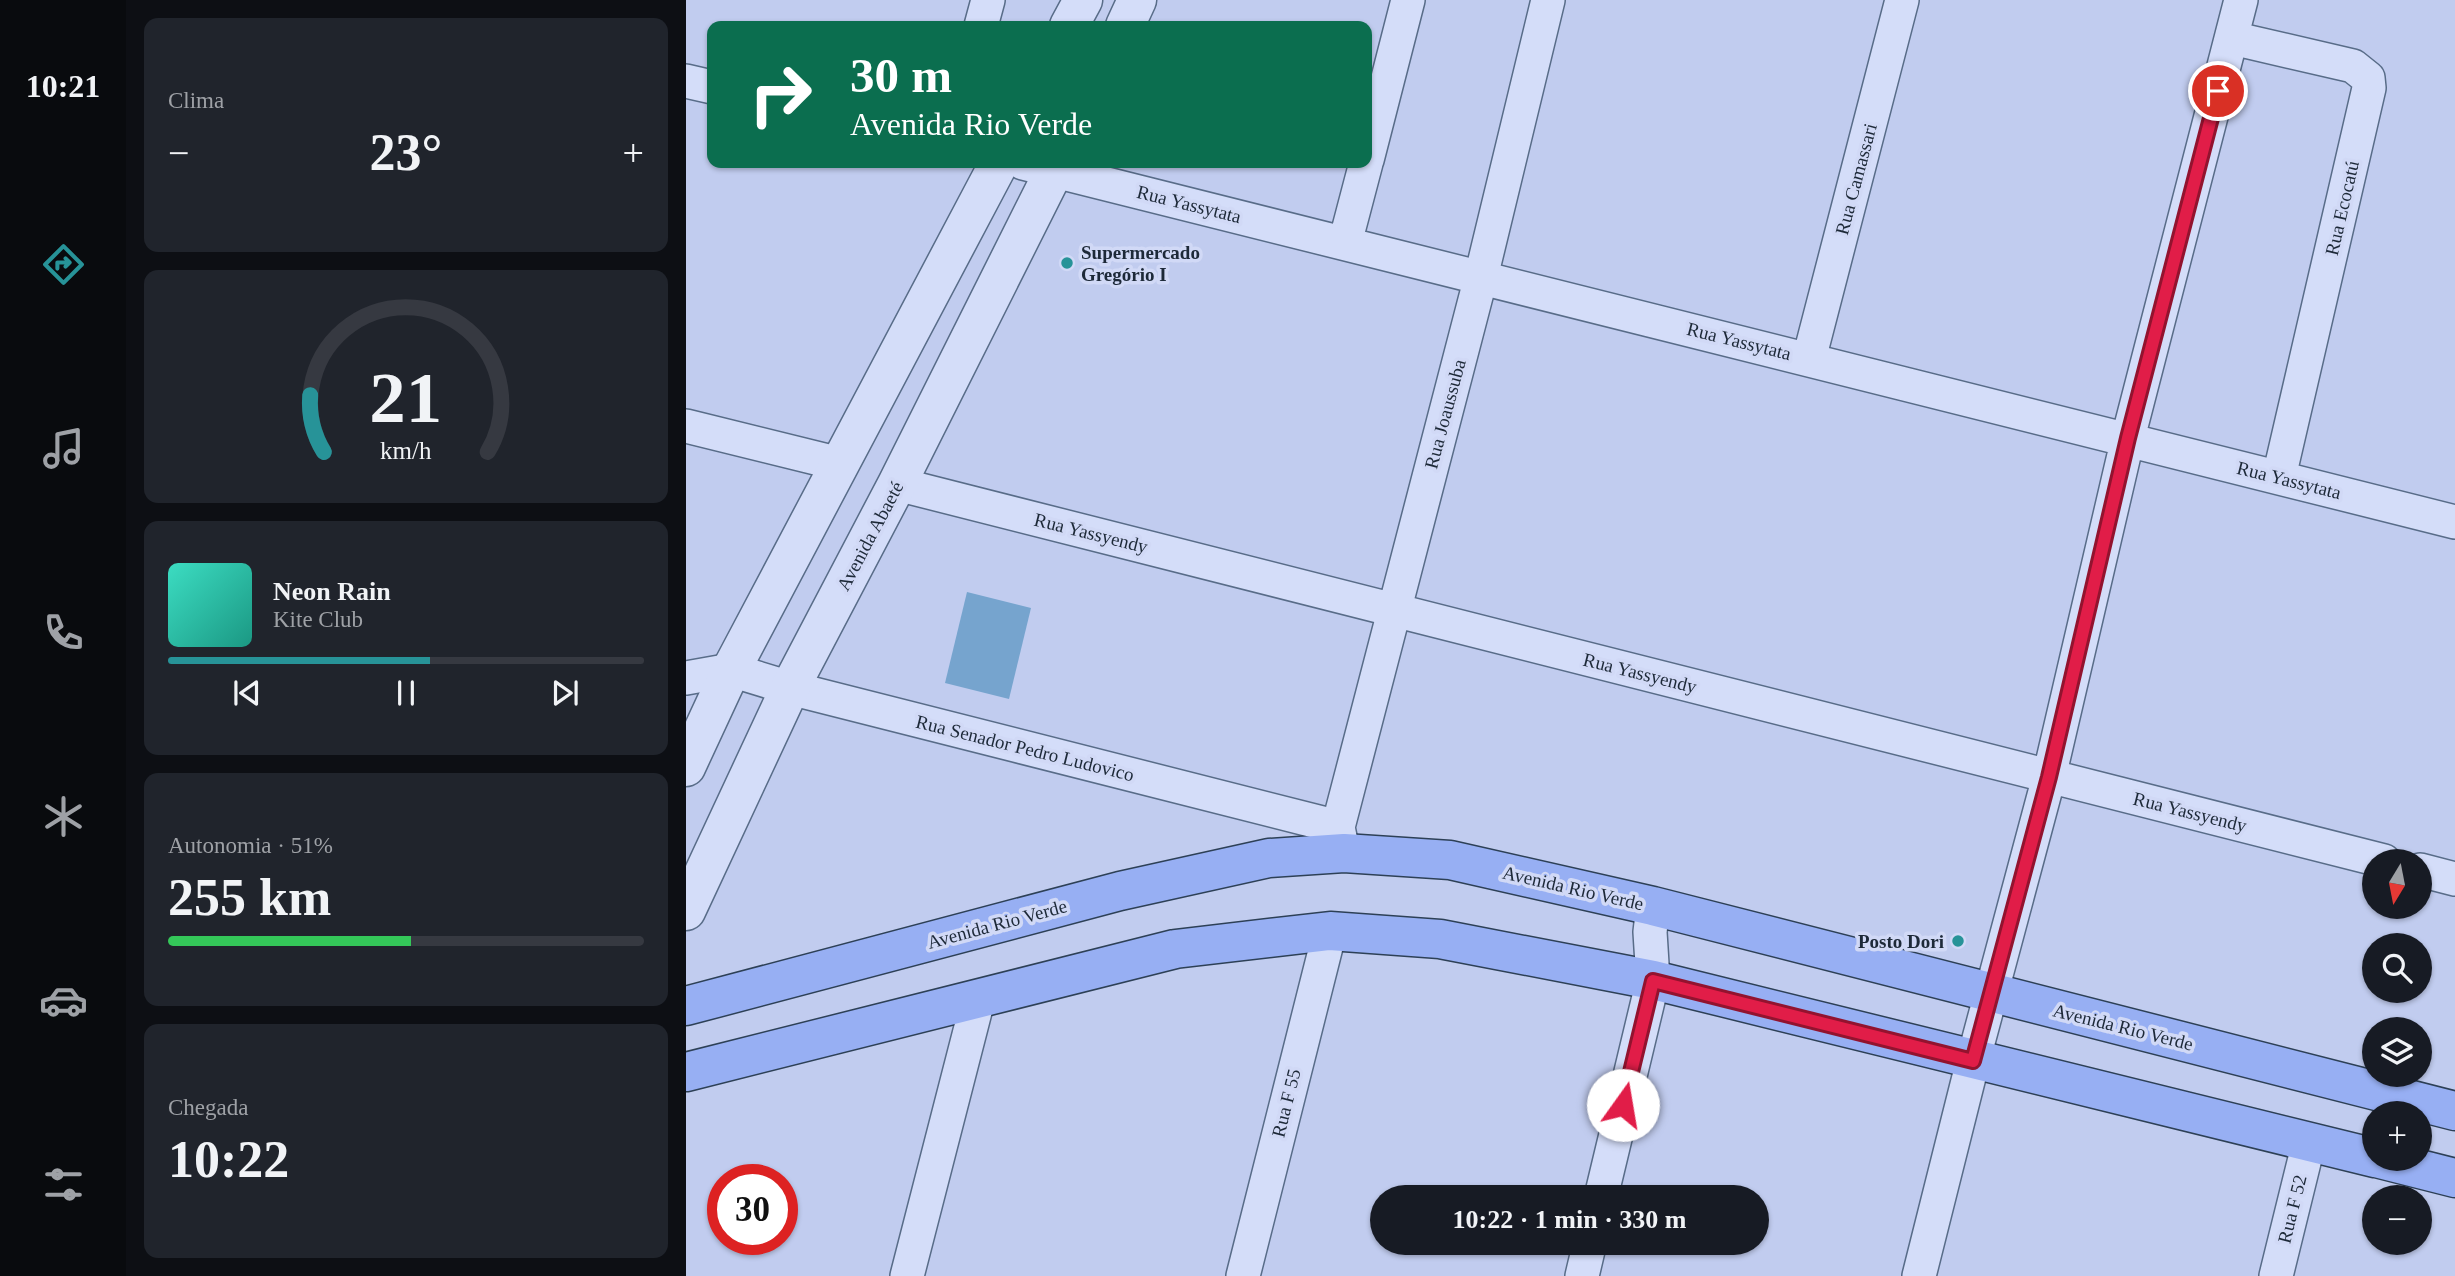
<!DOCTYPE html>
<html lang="pt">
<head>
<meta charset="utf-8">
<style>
  :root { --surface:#171b24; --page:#20242c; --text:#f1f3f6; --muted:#9ea1a6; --line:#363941; --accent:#279398 }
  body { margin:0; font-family:Georgia,serif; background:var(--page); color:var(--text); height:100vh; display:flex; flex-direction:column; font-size:26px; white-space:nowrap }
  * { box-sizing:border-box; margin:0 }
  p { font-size:23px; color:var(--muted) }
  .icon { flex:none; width:38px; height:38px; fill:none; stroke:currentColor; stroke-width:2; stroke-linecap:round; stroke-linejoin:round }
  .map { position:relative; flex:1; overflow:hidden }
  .panel { display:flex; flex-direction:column; gap:18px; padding:18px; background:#0d0f14; width:560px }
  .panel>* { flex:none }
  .guide { position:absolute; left:21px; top:21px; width:665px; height:147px; border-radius:14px; box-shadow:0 2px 5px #0004; background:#0b6e4f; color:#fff; overflow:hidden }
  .needle { width:46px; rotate:190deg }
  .tools { position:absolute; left:1676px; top:849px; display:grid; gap:14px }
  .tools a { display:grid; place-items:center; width:70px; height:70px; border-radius:50%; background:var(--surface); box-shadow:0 2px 5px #0004; font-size:35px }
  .speed { position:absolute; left:21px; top:1164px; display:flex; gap:14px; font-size:35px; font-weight:700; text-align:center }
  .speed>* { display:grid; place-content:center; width:91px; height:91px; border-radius:50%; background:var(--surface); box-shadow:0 2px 5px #0004; line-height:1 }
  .speed .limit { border:10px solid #d22; background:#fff; color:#111 }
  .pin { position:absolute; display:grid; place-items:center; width:60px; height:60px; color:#fff; margin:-30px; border:4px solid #fff; border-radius:50%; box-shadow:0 2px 7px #0007 }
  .me { position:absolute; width:77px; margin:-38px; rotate:13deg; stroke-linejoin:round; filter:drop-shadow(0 0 5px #0008) }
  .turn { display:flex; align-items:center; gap:24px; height:147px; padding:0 28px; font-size:32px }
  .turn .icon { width:91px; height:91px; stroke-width:2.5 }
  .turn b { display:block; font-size:49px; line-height:60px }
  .big { font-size:52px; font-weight:800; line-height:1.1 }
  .panel .widget { flex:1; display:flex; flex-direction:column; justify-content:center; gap:10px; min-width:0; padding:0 24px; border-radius:14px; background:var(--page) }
  .panel .dial { align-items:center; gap:0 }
  .dial svg { height:182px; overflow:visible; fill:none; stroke:var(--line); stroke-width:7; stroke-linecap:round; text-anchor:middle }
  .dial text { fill:var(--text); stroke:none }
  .song { display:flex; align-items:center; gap:21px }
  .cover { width:84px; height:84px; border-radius:10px; background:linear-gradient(135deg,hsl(170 70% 55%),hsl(170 70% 35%)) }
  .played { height:7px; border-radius:4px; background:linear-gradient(90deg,var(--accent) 55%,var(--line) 55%) }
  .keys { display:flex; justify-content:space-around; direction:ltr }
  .heat { display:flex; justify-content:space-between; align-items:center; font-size:38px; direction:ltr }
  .charge { height:10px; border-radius:5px; background:linear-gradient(90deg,#34c759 51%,var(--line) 0) }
  .trip { position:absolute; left:684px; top:1185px; width:399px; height:70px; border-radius:35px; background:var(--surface); box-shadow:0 2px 5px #0004; font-weight:800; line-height:70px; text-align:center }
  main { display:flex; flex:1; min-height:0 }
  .tab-bar { display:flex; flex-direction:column; width:126px; justify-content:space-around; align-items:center; background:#090b0e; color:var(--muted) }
  .tab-bar .icon { width:49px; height:49px }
  .tab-bar .selected { color:var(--accent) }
  .tab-bar b { font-size:32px; color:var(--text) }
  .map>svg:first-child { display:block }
  .building { fill:#76a4ce }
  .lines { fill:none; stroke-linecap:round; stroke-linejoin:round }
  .minor-casing { stroke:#586c88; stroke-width:36 }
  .tertiary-casing { stroke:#586c88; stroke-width:41 }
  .primary-casing { stroke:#2d4056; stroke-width:41 }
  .minor { stroke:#d4ddf9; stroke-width:33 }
  .tertiary { stroke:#d4ddf9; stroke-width:38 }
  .primary { stroke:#97aff3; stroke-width:38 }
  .route-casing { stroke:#92132f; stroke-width:18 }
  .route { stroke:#e11d48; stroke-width:12 }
  .poi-dot { fill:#279398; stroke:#d1d9f6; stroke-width:2.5 }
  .labels { text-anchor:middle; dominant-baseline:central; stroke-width:7; stroke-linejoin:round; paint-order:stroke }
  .street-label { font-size:19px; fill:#1d2938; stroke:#d1d9f6 }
  .poi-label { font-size:19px; font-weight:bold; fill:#1d2938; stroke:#d1d9f6; text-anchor:start }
</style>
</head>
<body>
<main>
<nav class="tab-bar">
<b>10:21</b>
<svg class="icon selected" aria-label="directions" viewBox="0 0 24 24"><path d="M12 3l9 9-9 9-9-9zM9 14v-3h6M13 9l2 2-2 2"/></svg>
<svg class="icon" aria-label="music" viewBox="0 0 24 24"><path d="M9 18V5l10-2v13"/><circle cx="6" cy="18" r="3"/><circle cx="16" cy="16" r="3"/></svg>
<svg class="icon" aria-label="phone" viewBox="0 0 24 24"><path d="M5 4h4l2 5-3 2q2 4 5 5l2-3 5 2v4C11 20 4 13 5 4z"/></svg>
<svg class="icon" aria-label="climate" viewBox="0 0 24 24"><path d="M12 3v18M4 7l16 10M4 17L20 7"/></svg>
<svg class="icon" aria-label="car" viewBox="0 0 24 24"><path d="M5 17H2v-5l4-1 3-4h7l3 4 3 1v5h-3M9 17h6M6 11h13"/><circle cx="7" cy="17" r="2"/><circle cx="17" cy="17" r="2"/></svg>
<svg class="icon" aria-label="filters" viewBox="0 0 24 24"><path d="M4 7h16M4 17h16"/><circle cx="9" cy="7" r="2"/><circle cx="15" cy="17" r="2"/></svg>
</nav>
<section class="panel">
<div class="widget"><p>Clima</p>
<div class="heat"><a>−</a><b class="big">23°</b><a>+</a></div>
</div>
<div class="widget dial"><svg viewBox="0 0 100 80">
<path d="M14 69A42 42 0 1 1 86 69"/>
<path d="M14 69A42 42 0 0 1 8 44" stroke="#279398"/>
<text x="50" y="56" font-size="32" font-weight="700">21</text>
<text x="50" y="72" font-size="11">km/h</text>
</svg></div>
<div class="widget">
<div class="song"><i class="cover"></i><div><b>Neon Rain</b><p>Kite Club</p></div></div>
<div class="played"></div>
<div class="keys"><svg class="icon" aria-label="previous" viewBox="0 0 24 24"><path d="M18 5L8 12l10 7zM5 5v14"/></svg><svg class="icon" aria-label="pause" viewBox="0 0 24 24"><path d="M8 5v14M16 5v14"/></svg><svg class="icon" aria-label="next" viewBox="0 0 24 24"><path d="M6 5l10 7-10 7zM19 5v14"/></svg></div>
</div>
<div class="widget"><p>Autonomia · 51%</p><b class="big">255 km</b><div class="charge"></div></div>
<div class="widget"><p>Chegada</p><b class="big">10:22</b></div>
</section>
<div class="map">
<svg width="1769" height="1276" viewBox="0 0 1769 1276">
  <rect width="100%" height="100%" fill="#c1ccef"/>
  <path class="building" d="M 281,592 L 345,608 L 323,699 L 259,683 Z"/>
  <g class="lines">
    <defs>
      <path id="minor" d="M 295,26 L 302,0
        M 1546,38 L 1667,66 L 1682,78 L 1683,88 L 1593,477
        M 0,81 L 26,87
        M 681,160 L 722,0
        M 337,163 L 1769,522
        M 659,243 L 680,163
        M 1123,359 L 1216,0
        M 0,426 L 154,464
        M 211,484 L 1698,861
        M 0,678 L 45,670 L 104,688 L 652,827 L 656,847
        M 652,827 L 795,277 L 862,0
        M 1734,870 L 1769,879
        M 915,1197 L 967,980 L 964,932 L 967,906
        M 221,1276 L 292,1000
        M 557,1276 L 644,931
        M 896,1276 L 904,1242
        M 1233,1276 L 1287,1061 L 1363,777 L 1442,438 L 1555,0
        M 1590,1276 L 1623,1142"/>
      <path id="tertiary" d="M 383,26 L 397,0
        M 439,26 L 451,0
        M 0,767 L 45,670 L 313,163
        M 0,911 L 104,688 L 211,484 L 372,163"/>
      <path id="primary" d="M 0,1006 L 434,891 L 583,858 L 658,853 L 764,860 L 967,906 L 1769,1111
        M 0,1072 L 489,949 L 644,931 L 754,939 L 967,980 L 1689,1158
        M 1690,1158 L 1769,1178"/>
    </defs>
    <use href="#minor" class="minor-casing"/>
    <use href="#tertiary" class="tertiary-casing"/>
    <use href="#primary" class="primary-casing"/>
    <use href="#minor" class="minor"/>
    <use href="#tertiary" class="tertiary"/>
    <use href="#primary" class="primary"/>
  </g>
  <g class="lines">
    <defs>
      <path id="route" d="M 937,1105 L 967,981 L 1287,1061 L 1363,777 L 1442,438 L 1532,91"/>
    </defs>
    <use href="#route" class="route-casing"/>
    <use href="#route" class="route"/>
  </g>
  <g class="poi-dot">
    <circle cx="381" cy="263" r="7"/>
    <circle cx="1272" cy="941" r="7"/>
  </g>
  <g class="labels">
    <g class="street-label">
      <text transform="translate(1170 179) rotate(-75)">Rua Camassari</text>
      <text transform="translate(503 204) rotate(14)">Rua Yassytata</text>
      <text transform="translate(1656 208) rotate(-77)">Rua Ecocatú</text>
      <text transform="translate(1053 341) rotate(14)">Rua Yassytata</text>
      <text transform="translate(759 414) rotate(-75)">Rua Joaussuba</text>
      <text transform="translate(1603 480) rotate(14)">Rua Yassytata</text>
      <text transform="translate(405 533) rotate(14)">Rua Yassyendy</text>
      <text transform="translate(184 536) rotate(-62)">Avenida Abaeté</text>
      <text transform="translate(954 673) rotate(14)">Rua Yassyendy</text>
      <text transform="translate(339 748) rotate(14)">Rua Senador Pedro Ludovico</text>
      <text transform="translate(1504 812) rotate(14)">Rua Yassyendy</text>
      <text transform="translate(887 888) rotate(13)">Avenida Rio Verde</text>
      <text transform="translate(311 924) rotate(-15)">Avenida Rio Verde</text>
      <text transform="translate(1437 1027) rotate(14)">Avenida Rio Verde</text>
      <text transform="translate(600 1103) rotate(-76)">Rua F 55</text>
      <text transform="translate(1606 1209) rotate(-76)">Rua F 52</text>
    </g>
    <g class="poi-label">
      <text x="395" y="252">Supermercado<tspan x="395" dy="22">Gregório I</tspan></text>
      <text x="1258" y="941" text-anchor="end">Posto Dori</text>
    </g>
  </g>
</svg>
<div class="tools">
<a><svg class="needle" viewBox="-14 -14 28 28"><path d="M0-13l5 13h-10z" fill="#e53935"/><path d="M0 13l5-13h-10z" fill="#9ea1a6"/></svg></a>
<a><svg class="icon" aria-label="search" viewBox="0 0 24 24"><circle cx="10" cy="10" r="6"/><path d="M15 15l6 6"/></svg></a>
<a><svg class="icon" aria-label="layers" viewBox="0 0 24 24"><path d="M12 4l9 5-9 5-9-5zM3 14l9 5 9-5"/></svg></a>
<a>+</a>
<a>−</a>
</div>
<div class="speed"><div class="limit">30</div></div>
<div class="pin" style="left:1532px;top:91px;background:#d93025"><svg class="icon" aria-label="arrive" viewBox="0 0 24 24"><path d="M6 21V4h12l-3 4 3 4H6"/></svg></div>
<svg class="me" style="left:937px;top:1105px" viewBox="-20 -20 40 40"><circle r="19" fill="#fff"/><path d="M0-13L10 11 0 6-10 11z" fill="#e11d48"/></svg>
<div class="trip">10:22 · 1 min · 330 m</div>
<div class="guide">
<div class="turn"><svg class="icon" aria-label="right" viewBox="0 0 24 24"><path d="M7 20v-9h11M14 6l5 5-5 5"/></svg><div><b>30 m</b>Avenida Rio Verde</div></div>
</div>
</div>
</main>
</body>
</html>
